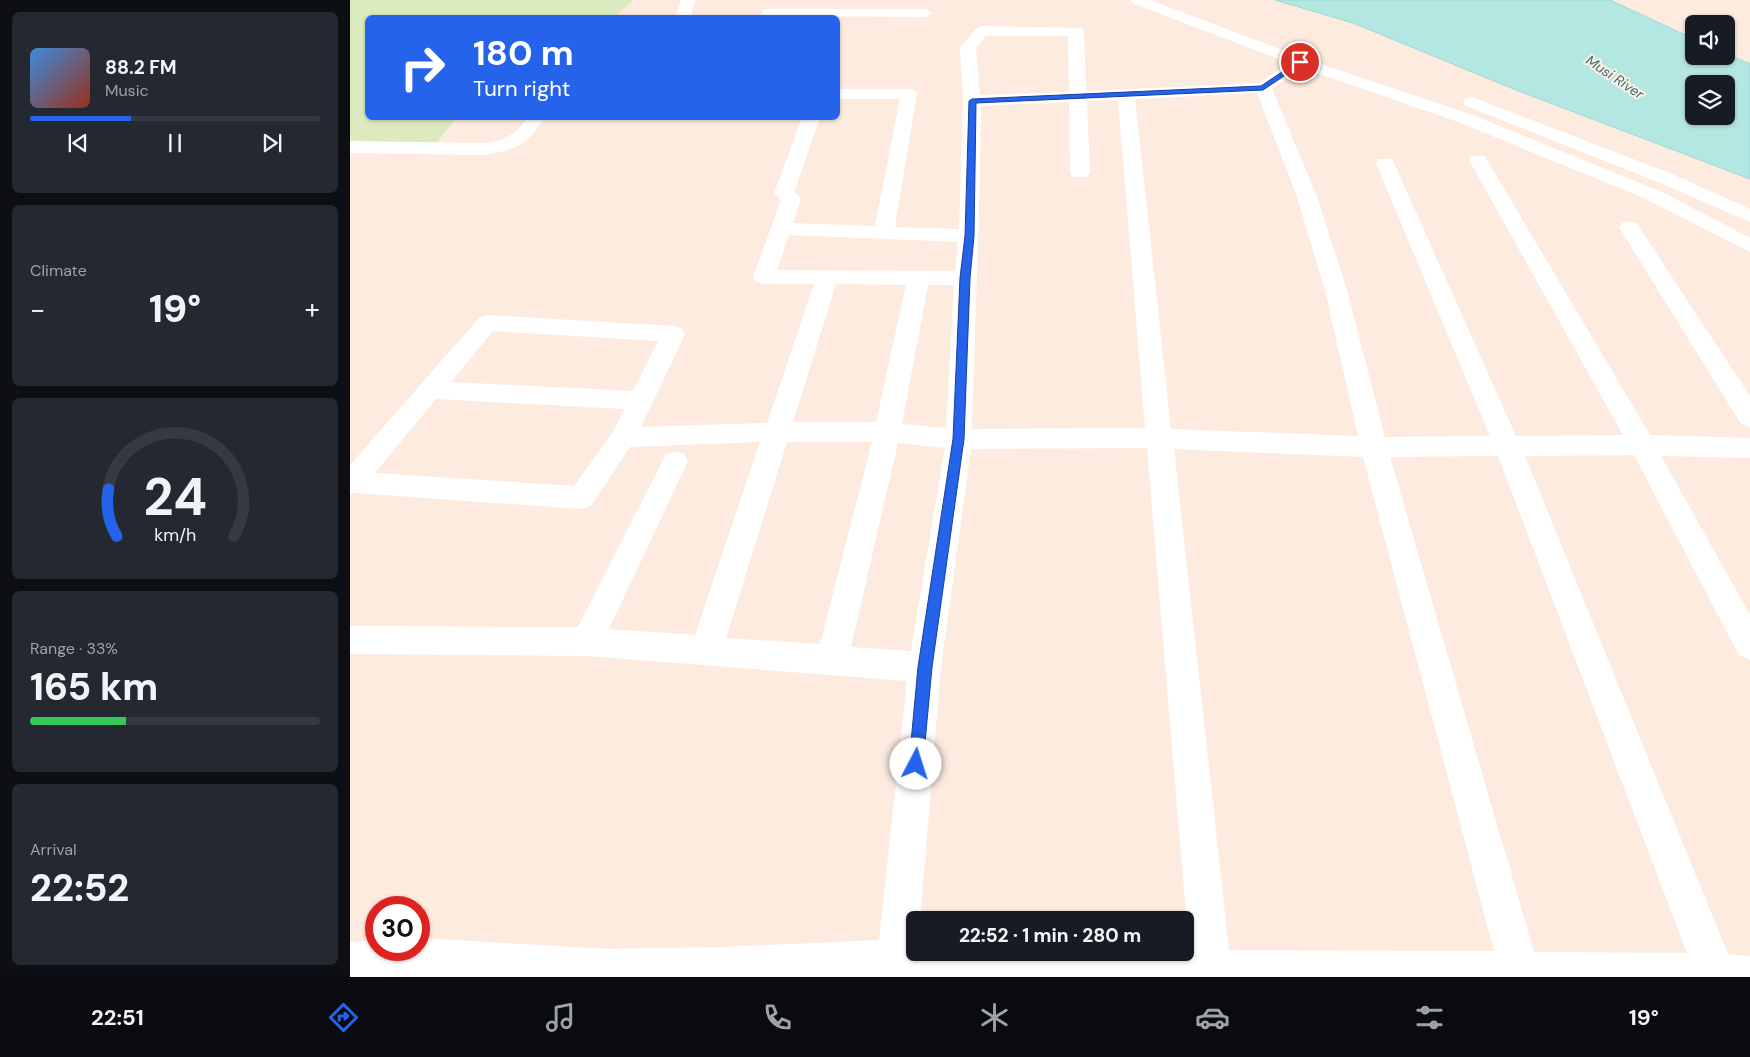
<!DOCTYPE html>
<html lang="en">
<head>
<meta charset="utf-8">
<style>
  :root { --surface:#171b24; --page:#242831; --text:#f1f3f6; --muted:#9ea1a6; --line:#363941; --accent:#2563eb }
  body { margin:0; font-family:"DM Sans",sans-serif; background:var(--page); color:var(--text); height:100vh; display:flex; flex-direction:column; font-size:19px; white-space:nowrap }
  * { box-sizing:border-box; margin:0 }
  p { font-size:16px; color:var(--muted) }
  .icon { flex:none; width:28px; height:28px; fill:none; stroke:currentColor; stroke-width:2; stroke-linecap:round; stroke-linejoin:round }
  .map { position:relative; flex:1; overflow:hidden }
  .details { display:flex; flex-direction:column; gap:12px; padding:12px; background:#0d0f14; width:350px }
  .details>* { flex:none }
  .banner { position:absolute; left:15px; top:15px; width:475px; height:105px; border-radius:8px; box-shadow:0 1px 4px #0004; background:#2563eb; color:#fff; overflow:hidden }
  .fabs { position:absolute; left:1335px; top:15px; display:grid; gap:10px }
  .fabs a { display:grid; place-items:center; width:50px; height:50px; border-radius:8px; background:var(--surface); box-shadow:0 1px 4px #0004; font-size:25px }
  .speed { position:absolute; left:15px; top:896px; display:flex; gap:10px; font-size:25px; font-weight:700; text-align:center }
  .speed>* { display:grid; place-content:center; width:65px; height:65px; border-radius:50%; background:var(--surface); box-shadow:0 1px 4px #0004; line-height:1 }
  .speed .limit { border:8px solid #d22; background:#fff; color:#111 }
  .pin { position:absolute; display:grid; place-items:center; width:42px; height:42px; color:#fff; margin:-21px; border:2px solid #fff; border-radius:50%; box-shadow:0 1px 5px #0007 }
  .me { position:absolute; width:55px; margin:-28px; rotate:5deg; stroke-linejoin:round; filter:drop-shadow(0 0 4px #0008) }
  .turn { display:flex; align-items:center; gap:18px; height:105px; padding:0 25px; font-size:22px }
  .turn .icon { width:65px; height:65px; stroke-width:2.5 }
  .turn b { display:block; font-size:35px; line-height:42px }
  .big { font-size:38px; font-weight:800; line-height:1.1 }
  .details .widget { flex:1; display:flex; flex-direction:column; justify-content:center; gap:8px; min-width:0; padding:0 18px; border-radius:8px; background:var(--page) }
  .details .dial { align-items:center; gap:0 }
  .dial svg { height:130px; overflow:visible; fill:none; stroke:var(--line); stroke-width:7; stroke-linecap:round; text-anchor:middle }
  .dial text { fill:var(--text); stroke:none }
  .song { display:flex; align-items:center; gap:15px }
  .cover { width:60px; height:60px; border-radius:8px; background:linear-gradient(135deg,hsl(210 70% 55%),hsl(10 70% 35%)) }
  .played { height:5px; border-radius:2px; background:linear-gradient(90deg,var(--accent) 35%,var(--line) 35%) }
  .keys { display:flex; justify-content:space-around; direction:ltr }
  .heat { display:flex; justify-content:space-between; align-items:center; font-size:28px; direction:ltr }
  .charge { height:8px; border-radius:4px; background:linear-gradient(90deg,#34c759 33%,var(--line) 0) }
  .trip { position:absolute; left:556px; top:911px; width:288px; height:50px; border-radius:8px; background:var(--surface); box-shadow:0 1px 4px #0004; font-weight:800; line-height:50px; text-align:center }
  .tab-bar { display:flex; height:80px; justify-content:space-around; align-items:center; background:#090b0e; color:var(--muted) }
  .tab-bar .icon { width:35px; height:35px }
  .tab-bar .selected { color:var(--accent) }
  .tab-bar b { font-size:22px; color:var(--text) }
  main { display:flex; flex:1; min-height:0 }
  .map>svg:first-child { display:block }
  .green { fill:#dbebbf }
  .water { fill:#b5e7e2; stroke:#9ad9d4; fill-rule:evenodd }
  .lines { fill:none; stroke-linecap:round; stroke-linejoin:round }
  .street { fill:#fff; fill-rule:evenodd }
  .secondary { fill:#fff; fill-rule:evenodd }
  .route { fill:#2563eb; stroke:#184099 }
  .labels { text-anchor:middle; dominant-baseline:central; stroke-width:4; stroke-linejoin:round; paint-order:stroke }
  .far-water-label { font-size:14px; font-style:italic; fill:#387470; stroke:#fff0e7 }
</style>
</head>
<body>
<main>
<section class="details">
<div class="widget">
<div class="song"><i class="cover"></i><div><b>88.2 FM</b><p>Music</p></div></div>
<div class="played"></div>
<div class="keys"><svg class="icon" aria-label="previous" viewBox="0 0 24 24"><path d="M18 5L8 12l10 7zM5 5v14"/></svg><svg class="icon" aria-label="pause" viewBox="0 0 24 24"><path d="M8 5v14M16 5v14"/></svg><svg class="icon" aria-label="next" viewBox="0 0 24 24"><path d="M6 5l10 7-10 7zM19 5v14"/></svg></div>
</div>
<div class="widget"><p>Climate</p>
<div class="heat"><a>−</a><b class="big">19°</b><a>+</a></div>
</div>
<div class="widget dial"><svg viewBox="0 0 100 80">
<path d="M14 69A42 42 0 1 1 86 69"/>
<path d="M14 69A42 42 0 0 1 9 40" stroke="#2563eb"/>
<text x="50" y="56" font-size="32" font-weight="700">24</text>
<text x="50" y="72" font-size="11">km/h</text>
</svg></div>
<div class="widget"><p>Range · 33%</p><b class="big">165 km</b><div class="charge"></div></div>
<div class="widget"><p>Arrival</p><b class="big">22:52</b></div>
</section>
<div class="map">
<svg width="1400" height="977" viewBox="0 0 1400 977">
  <rect width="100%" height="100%" fill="#fdebe0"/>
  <path class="green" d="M 0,0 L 283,0 L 265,17 L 18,18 L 18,118 L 106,118 L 82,149 L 0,146 Z"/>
  <path class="water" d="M 925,0 L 1260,0 L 1344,39 L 1344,56 L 1376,56 L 1376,54 L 1400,64 L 1400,179 L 1166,90 L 1003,23 ZM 1344,84 L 1376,84 L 1376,116 L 1344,116 Z"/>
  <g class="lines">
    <path class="street" d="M 331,0 L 345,0 L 340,18 L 325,18 Z
      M 418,9 L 576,9 L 583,13 L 576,17 L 413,16 L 411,13 L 413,10 Z
      M 632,26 L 731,28 L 734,31 L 736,91 L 909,83 L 944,59 L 956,59 L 958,62 L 956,65 L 922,89 L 966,194 L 997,290 L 1035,437 L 1140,436 L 1026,163 L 1028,159 L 1042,159 L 1044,163 L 1166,436 L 1273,435 L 1119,160 L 1121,156 L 1135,156 L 1137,160 L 1300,435 L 1400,438 L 1400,458 L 1311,456 L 1400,615 L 1400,660 L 1389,655 L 1284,455 L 1175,456 L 1378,954 L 1400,956 L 1400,977 L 0,977 L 0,942 L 26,940 L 26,950 L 69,950 L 69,938 L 258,949 L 371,947 L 529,940 L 557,681 L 237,656 L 0,654 L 0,626 L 228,627 L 316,454 L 325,451 L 334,454 L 338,461 L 259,629 L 345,635 L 410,442 L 280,447 L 241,506 L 231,509 L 5,493 L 0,495 L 0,465 L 129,318 L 137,315 L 323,326 L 331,328 L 335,334 L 291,427 L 417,423 L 464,284 L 414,284 L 406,282 L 403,277 L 431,200 L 424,193 L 452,118 L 470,118 L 444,192 L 451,199 L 443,223 L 525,226 L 550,99 L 488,99 L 488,89 L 559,89 L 565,90 L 567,94 L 545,227 L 609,229 L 613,101 L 610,48 L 627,28 ZM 636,36 L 718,36 L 719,92 L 630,95 L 626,48 ZM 907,93 L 946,194 L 975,290 L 1008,436 L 821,429 L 785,99 ZM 768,100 L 795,428 L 622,429 C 625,321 630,214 631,106 L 719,102 L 720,173 L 723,177 L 737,177 L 740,173 L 737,101 ZM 439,235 L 608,242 L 605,271 L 427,270 ZM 486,284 L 556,285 L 526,422 L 443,422 ZM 578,285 L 604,285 L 596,428 L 552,424 ZM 143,331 L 308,341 L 283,391 L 101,382 ZM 86,399 L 274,409 L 263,432 L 224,486 L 25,473 ZM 437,442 L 522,442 L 470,644 L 376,638 ZM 548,443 L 595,448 L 561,651 L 501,647 ZM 797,448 L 839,949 L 835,949 L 835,952 L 565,952 L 565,920 L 570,920 L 591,667 L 621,449 ZM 824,449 L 1013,457 L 1144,951 L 879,950 ZM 1148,456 L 1337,953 L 1184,952 L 1040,457 Z
      M 177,118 L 194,118 C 177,146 164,151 132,155 L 0,153 L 0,141 L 132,143 C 153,141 165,136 177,118 Z
      M 1279,221 L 1286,223 L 1289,227 L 1400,396 L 1400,427 L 1391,424 L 1269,227 L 1272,223 Z"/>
    <path class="secondary" d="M 780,0 L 800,0 L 956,59 L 1120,114 L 1310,191 L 1400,238 L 1400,252 L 1296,199 L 1108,122 L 944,65 L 782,3 Z
      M 1122,97 L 1322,174 L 1400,209 L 1400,222 L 1308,182 L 1116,106 L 1113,102 L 1116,98 Z"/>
  </g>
  <path class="route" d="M 950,60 L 952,64 L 913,90 L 626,103 L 624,236 L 620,278 L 614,439 L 582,667 L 573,764 L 571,770 L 566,772 L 561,770 L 559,764 L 568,667 L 603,439 L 610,278 L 615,236 L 619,101 L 622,99 L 911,86 Z"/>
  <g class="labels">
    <g class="far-water-label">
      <text transform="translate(1265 77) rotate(34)">Musi River</text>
    </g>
  </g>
</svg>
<div class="fabs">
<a><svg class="icon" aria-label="sound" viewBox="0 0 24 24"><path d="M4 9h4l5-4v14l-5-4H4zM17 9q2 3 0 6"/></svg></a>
<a><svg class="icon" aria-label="layers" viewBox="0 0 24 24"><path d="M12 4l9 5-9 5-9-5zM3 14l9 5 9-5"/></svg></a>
</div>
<div class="speed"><div class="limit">30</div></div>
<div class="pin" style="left:950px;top:62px;background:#d93025"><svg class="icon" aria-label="arrive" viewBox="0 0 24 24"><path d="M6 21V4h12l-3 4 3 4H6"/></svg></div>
<svg class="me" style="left:566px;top:764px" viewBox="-20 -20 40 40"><circle r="19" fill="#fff"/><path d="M0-13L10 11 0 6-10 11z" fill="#2563eb"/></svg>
<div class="trip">22:52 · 1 min · 280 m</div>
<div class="banner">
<div class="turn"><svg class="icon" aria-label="right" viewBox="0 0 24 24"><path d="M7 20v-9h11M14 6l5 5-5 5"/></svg><div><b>180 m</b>Turn right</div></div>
</div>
</div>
</main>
<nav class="tab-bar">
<b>22:51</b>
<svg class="icon selected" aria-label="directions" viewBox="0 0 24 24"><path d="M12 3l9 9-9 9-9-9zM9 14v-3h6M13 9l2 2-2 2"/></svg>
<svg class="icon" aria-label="music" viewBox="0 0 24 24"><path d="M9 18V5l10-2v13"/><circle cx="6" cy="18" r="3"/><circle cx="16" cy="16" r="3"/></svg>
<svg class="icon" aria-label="phone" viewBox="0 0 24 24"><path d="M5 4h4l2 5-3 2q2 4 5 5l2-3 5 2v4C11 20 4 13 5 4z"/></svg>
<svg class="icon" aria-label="climate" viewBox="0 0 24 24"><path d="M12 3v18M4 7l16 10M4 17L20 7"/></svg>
<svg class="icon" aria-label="car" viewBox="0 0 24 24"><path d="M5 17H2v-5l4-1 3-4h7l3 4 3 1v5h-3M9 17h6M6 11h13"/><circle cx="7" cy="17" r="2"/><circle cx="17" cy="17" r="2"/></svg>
<svg class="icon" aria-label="filters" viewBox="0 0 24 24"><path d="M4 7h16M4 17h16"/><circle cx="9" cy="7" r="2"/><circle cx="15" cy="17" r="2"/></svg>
<b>19°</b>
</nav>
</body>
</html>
